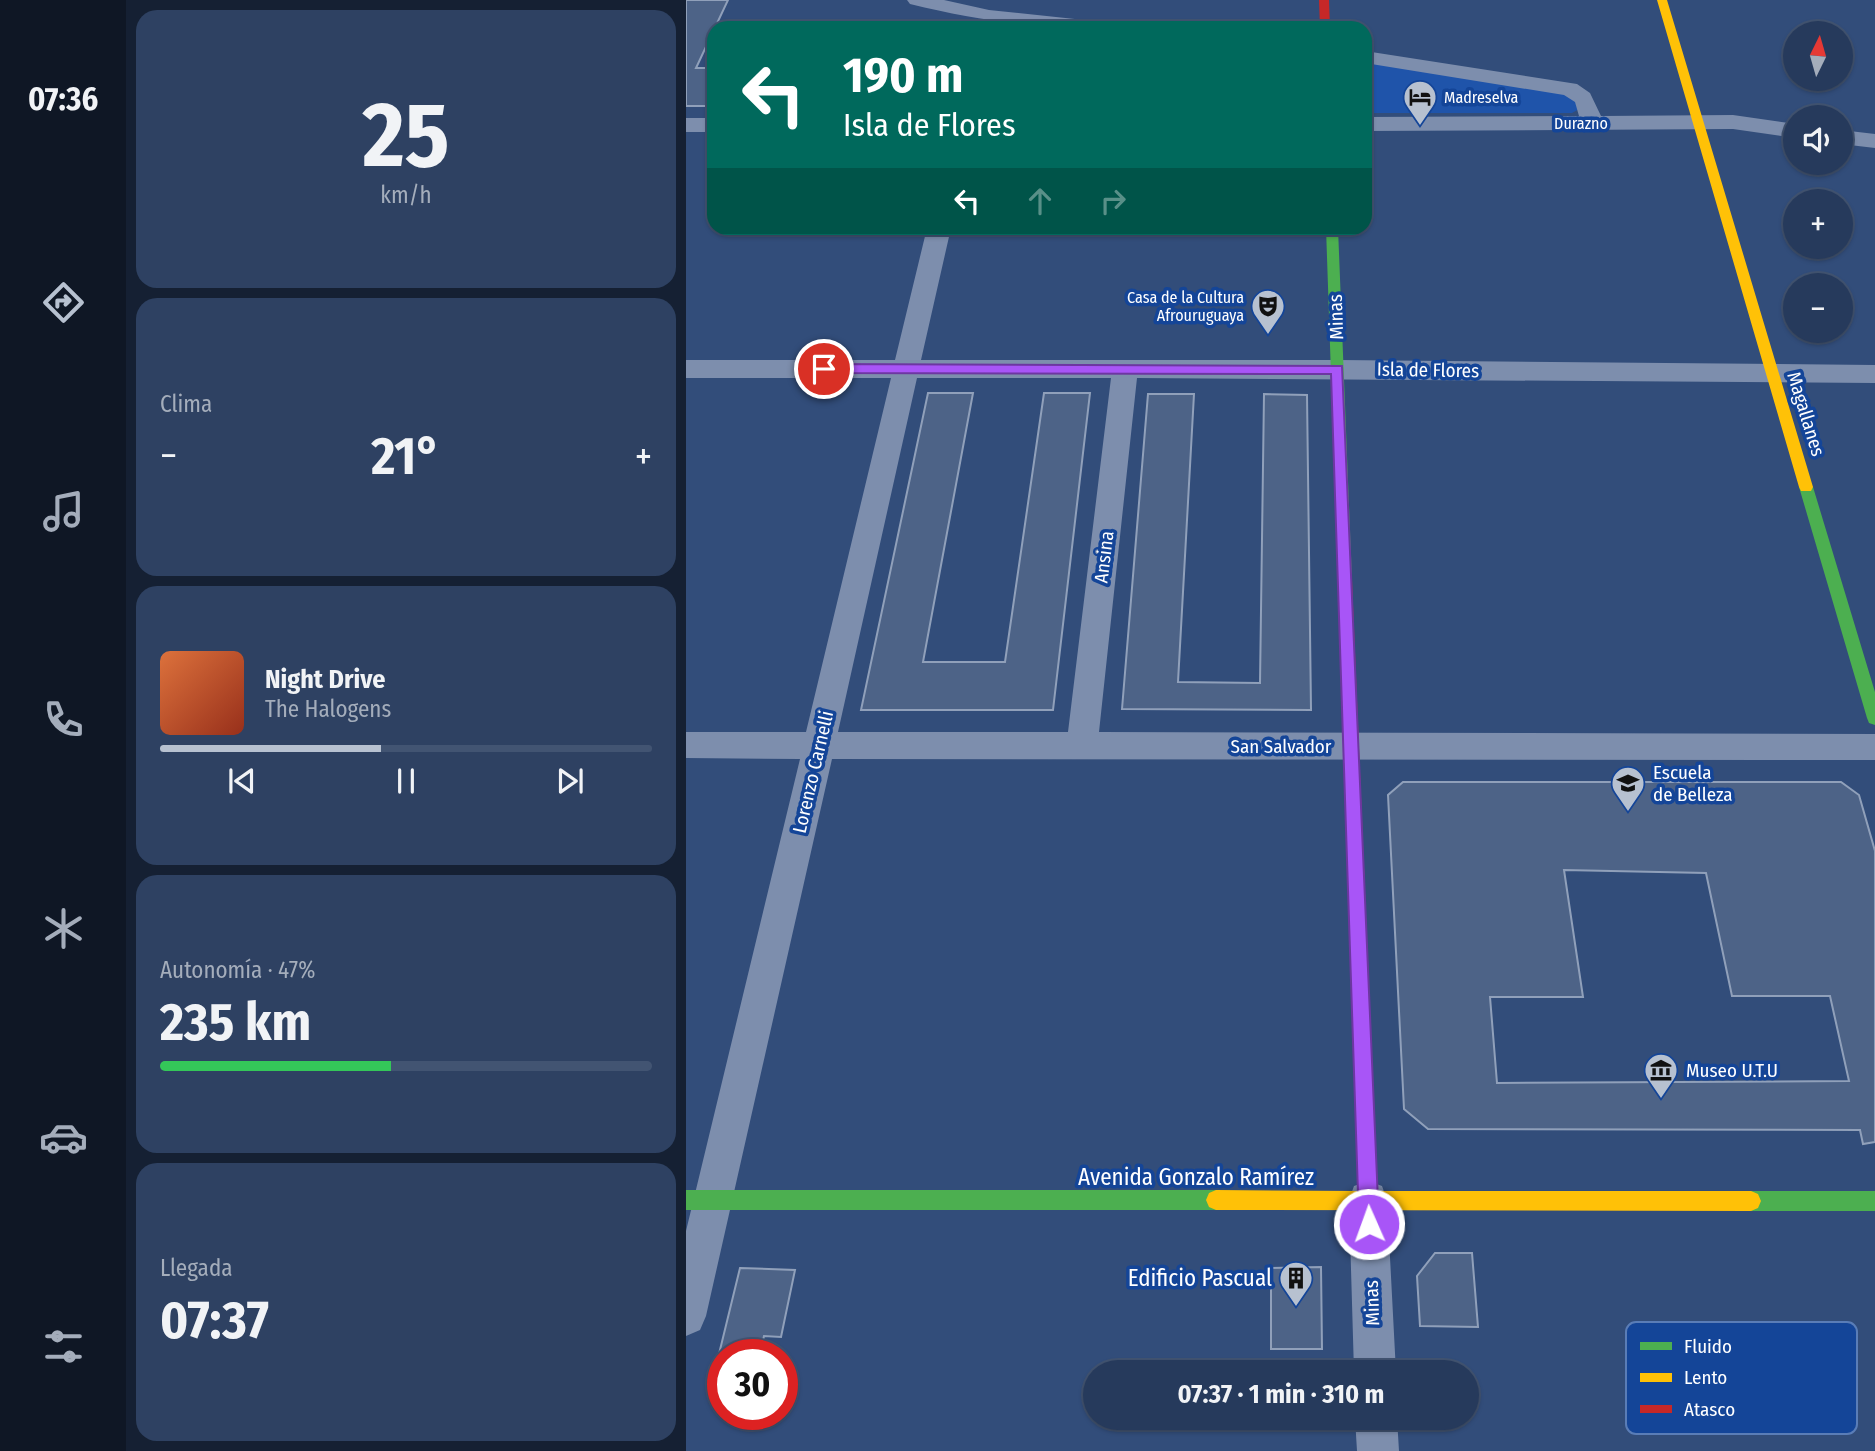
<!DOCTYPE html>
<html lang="es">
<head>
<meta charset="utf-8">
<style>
  :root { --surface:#263a5c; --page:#2e4162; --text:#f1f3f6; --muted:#a4adbb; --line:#425472; --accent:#b7c1d0 }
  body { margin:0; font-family:"Fira Sans Condensed",sans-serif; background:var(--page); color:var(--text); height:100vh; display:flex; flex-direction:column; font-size:26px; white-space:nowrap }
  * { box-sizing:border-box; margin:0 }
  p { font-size:23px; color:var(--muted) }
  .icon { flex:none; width:38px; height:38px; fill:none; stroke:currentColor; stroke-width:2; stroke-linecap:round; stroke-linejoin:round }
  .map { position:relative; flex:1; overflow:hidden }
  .side { display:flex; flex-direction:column; gap:10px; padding:10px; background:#152033; width:560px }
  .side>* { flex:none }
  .banner { position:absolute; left:21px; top:21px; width:665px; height:214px; border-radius:21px; box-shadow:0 2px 5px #0004,0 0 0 2px var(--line); background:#00695c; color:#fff; overflow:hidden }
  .needle { width:46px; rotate:5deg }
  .controls { position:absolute; left:1097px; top:21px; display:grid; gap:14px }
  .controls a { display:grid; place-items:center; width:70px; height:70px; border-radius:50%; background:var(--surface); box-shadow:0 2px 5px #0004,0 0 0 2px var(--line); font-size:35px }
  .speed { position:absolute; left:21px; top:1339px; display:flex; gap:14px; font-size:35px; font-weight:700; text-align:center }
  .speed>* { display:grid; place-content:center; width:91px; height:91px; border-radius:50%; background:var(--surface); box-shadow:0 2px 5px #0004,0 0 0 2px var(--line); line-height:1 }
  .speed .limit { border:10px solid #d22; background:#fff; color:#111 }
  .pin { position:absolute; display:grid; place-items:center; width:60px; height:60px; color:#fff; margin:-30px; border:4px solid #fff; border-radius:50%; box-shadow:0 2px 7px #0007 }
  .me { position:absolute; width:77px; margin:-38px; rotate:358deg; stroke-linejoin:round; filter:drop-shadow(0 0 5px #0008) }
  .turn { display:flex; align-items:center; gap:24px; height:147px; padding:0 21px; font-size:32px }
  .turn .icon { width:91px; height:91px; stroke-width:2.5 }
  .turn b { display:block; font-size:49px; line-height:60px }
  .lanes { display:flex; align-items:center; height:66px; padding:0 21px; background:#0003; justify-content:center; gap:35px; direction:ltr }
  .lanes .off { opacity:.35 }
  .big { font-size:52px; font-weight:700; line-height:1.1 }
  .side .card { flex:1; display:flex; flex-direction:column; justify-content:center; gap:10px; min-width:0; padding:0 24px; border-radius:21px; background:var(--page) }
  .side .dial { align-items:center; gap:0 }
  .dial b { font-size:91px; line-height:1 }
  .song { display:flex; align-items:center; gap:21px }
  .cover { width:84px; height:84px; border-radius:10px; background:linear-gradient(135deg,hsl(20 70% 55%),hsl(10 70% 35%)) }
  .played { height:7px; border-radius:4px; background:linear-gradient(90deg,var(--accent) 45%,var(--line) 45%) }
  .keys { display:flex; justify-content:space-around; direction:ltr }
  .heat { display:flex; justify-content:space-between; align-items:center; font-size:38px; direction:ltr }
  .charge { height:10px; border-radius:5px; background:linear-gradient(90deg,#34c759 47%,var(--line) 0) }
  .trip { position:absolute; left:397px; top:1360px; width:396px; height:70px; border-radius:35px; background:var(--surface); box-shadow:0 2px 5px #0004,0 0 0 2px var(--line); font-weight:700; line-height:70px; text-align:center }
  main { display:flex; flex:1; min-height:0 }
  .tabs { display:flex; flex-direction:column; width:126px; justify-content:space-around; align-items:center; background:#0f1725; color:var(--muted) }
  .tabs .icon { width:49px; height:49px }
  .tabs .current { color:var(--accent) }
  .tabs b { font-size:32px; color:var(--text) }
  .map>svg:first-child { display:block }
  .green { fill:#1f54aa }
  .building { fill:#4d6387; stroke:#90a0ba; stroke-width:2; fill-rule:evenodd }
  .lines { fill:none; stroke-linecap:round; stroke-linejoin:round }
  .street { fill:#7d8ead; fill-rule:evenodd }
  .fast { fill:#4caf50; fill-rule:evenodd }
  .slow { fill:#ffc107; fill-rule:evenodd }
  .jam { fill:#c62828; fill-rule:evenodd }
  .route { fill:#a855f7; stroke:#6d37a1; stroke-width:2 }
  .labels { text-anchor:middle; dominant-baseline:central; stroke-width:7; stroke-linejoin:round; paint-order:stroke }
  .far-poi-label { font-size:16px; fill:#fff; stroke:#144598; text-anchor:start }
  .far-street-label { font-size:16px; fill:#fff; stroke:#144598 }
  .street-label { font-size:19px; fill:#fff; stroke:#144598 }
  .poi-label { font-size:19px; fill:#fff; stroke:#144598; text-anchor:start }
  .near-street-label { font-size:23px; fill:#fff; stroke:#144598 }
  .near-poi-label { font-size:23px; fill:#fff; stroke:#144598; text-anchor:end }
  .key { fill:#144598; stroke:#5a7db7; stroke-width:2 }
  .key-label { font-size:19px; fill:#fff }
</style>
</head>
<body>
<main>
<nav class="tabs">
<b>07:36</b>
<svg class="icon current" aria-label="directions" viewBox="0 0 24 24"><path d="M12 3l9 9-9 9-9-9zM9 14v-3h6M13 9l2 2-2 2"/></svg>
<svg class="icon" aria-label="music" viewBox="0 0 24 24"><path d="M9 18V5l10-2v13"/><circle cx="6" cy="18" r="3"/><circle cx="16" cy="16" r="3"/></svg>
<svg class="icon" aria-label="phone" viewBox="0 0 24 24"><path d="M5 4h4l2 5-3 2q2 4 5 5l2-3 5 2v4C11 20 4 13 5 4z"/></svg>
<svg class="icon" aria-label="climate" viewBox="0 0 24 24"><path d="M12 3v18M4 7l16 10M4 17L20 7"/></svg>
<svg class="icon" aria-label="car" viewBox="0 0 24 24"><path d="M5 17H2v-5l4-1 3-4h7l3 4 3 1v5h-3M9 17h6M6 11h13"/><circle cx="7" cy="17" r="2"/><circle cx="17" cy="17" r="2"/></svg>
<svg class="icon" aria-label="filters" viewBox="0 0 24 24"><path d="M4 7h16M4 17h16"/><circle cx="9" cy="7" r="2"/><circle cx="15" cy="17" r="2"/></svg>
</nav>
<section class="side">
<div class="card dial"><b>25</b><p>km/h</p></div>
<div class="card"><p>Clima</p>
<div class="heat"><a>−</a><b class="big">21°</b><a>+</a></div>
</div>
<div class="card">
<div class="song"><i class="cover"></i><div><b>Night Drive</b><p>The Halogens</p></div></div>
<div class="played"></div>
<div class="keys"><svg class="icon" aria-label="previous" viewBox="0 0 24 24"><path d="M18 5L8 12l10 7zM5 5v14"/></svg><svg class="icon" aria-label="pause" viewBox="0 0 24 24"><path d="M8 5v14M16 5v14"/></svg><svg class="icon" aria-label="next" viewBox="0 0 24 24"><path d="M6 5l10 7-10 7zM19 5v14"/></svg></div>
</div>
<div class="card"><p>Autonomía · 47%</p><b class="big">235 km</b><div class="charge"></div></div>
<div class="card"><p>Llegada</p><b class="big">07:37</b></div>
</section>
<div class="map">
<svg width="1189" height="1451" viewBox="0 0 1189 1451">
  <rect width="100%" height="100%" fill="#324d7a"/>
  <path class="green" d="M 679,62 L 878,93 L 890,100 L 893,109 L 886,113 L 679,113 Z"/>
  <path class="building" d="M 0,0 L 42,0 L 10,68 L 28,68 L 28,106 L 0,106 Z
    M 242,393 L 287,393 L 237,662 L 319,662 L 358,393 L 404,393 L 367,710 L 175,710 Z
    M 462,394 L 508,394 L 492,682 L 574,683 L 578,394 L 621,395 L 625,710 L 436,709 Z
    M 717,782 L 1155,782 L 1173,795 L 1189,851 L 1189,1142 L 1177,1144 L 1174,1130 L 742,1129 L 718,1109 L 702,795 ZM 878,870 L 1020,873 L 1046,996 L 1144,996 L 1163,1081 L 811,1083 L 804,997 L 897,997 Z
    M 749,1253 L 786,1253 L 792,1327 L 734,1326 L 731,1276 Z
    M 635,1267 L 636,1349 L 585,1349 L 585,1268 Z
    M 54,1268 L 109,1270 L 95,1337 L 78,1336 L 74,1354 L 33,1354 Z"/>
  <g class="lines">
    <path class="street" d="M 221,0 L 258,0 L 303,10 L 417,22 L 424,24 L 427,28 C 353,28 297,22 224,4 Z
      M 679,51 L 891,84 L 904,93 L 915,116 L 1047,115 L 1110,124 L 1110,138 L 1047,129 L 679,131 L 679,117 L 893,116 L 889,102 L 878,95 L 679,63 Z
      M 0,118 L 28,118 L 28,132 L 0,132 Z
      M 1155,130 L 1189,134 L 1189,148 L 1155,144 Z
      M 241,228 L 265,228 L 235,360 L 652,360 L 1189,365 L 1189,383 L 451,378 L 413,732 L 1189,734 L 1189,760 L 146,759 L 20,1316 L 14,1330 L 0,1336 L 0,1231 L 114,759 L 0,758 L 0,732 L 120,732 L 205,378 L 0,378 L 0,360 L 209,360 ZM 231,378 L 425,378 L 382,732 L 152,732 Z
      M 682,1181 L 696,1186 L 701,1200 L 710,1372 L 668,1372 L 663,1200 L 668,1186 Z
      M 669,1418 L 711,1418 L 713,1451 L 671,1451 Z"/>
    <path class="fast" d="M 640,228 L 652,228 L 666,580 L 659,586 L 652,580 Z
      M 1120,482 L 1127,487 L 1189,692 L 1189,725 L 1183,723 L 1181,718 L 1113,487 Z
      M 0,1190 L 530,1190 L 537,1193 L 540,1200 L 537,1207 L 530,1210 L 0,1210 Z
      M 1065,1191 L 1189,1191 L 1189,1211 L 1065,1211 L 1058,1208 L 1055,1201 L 1058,1194 Z"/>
    <path class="slow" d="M 971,0 L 981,0 L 1127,487 L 1125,491 L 1115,491 L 1113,487 Z
      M 670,860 L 676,863 L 678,868 L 691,1191 L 1065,1191 L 1072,1194 L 1075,1201 L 1072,1208 L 1065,1211 L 530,1210 L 523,1207 L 520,1200 L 523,1193 L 530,1190 L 672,1191 L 662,868 L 664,863 Z"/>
    <path class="jam" d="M 633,0 L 643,0 L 644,28 L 634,28 Z
      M 659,574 L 666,580 L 678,868 L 676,873 L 670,876 L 664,873 L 662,868 L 652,580 Z"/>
  </g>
  <path class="route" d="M 138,364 L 656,366 L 693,1224 L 690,1231 L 683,1234 L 676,1231 L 673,1224 L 645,374 L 138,373 L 131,369 Z"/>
  <defs>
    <symbol id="hotel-pin" viewBox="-11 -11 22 30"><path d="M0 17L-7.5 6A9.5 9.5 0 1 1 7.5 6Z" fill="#b7c1d0" stroke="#144598"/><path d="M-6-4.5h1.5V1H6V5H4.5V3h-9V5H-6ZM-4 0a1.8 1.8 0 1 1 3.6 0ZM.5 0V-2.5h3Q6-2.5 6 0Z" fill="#111"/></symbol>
    <symbol id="theatre-pin" viewBox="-11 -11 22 30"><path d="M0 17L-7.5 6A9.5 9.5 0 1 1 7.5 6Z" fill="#b7c1d0" stroke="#144598"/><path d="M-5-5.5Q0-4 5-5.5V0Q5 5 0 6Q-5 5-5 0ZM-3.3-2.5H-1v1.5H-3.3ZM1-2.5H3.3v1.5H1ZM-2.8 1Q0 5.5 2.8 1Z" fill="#111"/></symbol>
    <symbol id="school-pin" viewBox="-11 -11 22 30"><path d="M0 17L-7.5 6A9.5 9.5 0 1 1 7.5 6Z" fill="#b7c1d0" stroke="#144598"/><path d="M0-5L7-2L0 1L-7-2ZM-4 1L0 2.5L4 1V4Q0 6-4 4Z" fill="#111"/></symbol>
    <symbol id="museum-pin" viewBox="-11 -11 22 30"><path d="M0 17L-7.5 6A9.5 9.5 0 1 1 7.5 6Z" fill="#b7c1d0" stroke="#144598"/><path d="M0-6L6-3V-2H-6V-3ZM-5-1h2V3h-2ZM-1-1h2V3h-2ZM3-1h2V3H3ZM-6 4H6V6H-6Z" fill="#111"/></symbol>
    <symbol id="building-pin" viewBox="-11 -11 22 30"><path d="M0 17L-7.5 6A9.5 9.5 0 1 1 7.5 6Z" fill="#b7c1d0" stroke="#144598"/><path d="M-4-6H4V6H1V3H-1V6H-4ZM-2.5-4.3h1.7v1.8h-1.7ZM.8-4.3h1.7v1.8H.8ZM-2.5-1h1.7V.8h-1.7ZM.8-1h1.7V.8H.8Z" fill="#111"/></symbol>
  </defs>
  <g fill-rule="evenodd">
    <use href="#hotel-pin" x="715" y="78" width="38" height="52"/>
    <use href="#theatre-pin" x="563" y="287" width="38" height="52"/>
    <use href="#school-pin" x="923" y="764" width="38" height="52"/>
    <use href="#museum-pin" x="956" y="1051" width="38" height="52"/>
    <use href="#building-pin" x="591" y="1259" width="38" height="52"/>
  </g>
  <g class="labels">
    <g class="far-poi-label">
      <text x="758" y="97">Madreselva</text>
      <text x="558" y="297" text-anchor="end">Casa de la Cultura<tspan x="558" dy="18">Afrouruguaya</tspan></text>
    </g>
    <g class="far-street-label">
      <text x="895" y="123">Durazno</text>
    </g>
    <g class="street-label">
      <text transform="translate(650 317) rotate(-92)">Minas</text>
      <text transform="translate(742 370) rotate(1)">Isla de Flores</text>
      <text transform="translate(1120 414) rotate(73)">Magallanes</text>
      <text transform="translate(418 557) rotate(-83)">Ansina</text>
      <text x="595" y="746">San Salvador</text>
      <text transform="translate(127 772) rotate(-77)">Lorenzo Carnelli</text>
      <text transform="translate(686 1303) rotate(-92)">Minas</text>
    </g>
    <g class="poi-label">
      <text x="967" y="772">Escuela<tspan x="967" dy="22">de Belleza</tspan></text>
      <text x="1000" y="1070">Museo U.T.U</text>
    </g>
    <g class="near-street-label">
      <text x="510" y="1177">Avenida Gonzalo Ramírez</text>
    </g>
    <g class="near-poi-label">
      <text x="586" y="1278">Edificio Pascual</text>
    </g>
  </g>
  <rect x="940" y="1322" width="231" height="112" rx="10" class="key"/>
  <rect x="954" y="1342" width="32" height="8" fill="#4caf50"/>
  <rect x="954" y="1373" width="32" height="9" fill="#ffc107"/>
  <rect x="954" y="1405" width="32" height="8" fill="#c62828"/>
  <g class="key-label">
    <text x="998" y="1353">Fluido</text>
    <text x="998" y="1384">Lento</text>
    <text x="998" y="1416">Atasco</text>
  </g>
</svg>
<div class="controls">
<a><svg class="needle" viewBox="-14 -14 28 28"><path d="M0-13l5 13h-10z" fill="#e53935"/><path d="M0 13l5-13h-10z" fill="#a4adbb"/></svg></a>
<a><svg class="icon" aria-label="sound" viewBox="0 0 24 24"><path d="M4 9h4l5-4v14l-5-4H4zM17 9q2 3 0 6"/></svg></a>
<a>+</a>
<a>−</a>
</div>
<div class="speed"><div class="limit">30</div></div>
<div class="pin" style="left:138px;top:369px;background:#d93025"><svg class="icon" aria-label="arrive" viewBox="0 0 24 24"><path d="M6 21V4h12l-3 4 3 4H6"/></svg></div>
<svg class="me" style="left:683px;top:1224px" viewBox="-20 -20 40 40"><circle r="17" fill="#a855f7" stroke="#fff" stroke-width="3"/><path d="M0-11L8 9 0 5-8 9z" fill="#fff"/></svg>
<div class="trip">07:37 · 1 min · 310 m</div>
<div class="banner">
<div class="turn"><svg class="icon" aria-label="left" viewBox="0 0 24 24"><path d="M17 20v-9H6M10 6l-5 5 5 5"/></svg><div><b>190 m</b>Isla de Flores</div></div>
<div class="lanes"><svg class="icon" aria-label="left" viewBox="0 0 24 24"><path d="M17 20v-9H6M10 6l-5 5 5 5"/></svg><svg class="icon off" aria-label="ahead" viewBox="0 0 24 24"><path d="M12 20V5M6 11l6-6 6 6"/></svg><svg class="icon off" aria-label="right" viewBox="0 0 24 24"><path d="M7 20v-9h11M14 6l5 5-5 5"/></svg></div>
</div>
</div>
</main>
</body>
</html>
